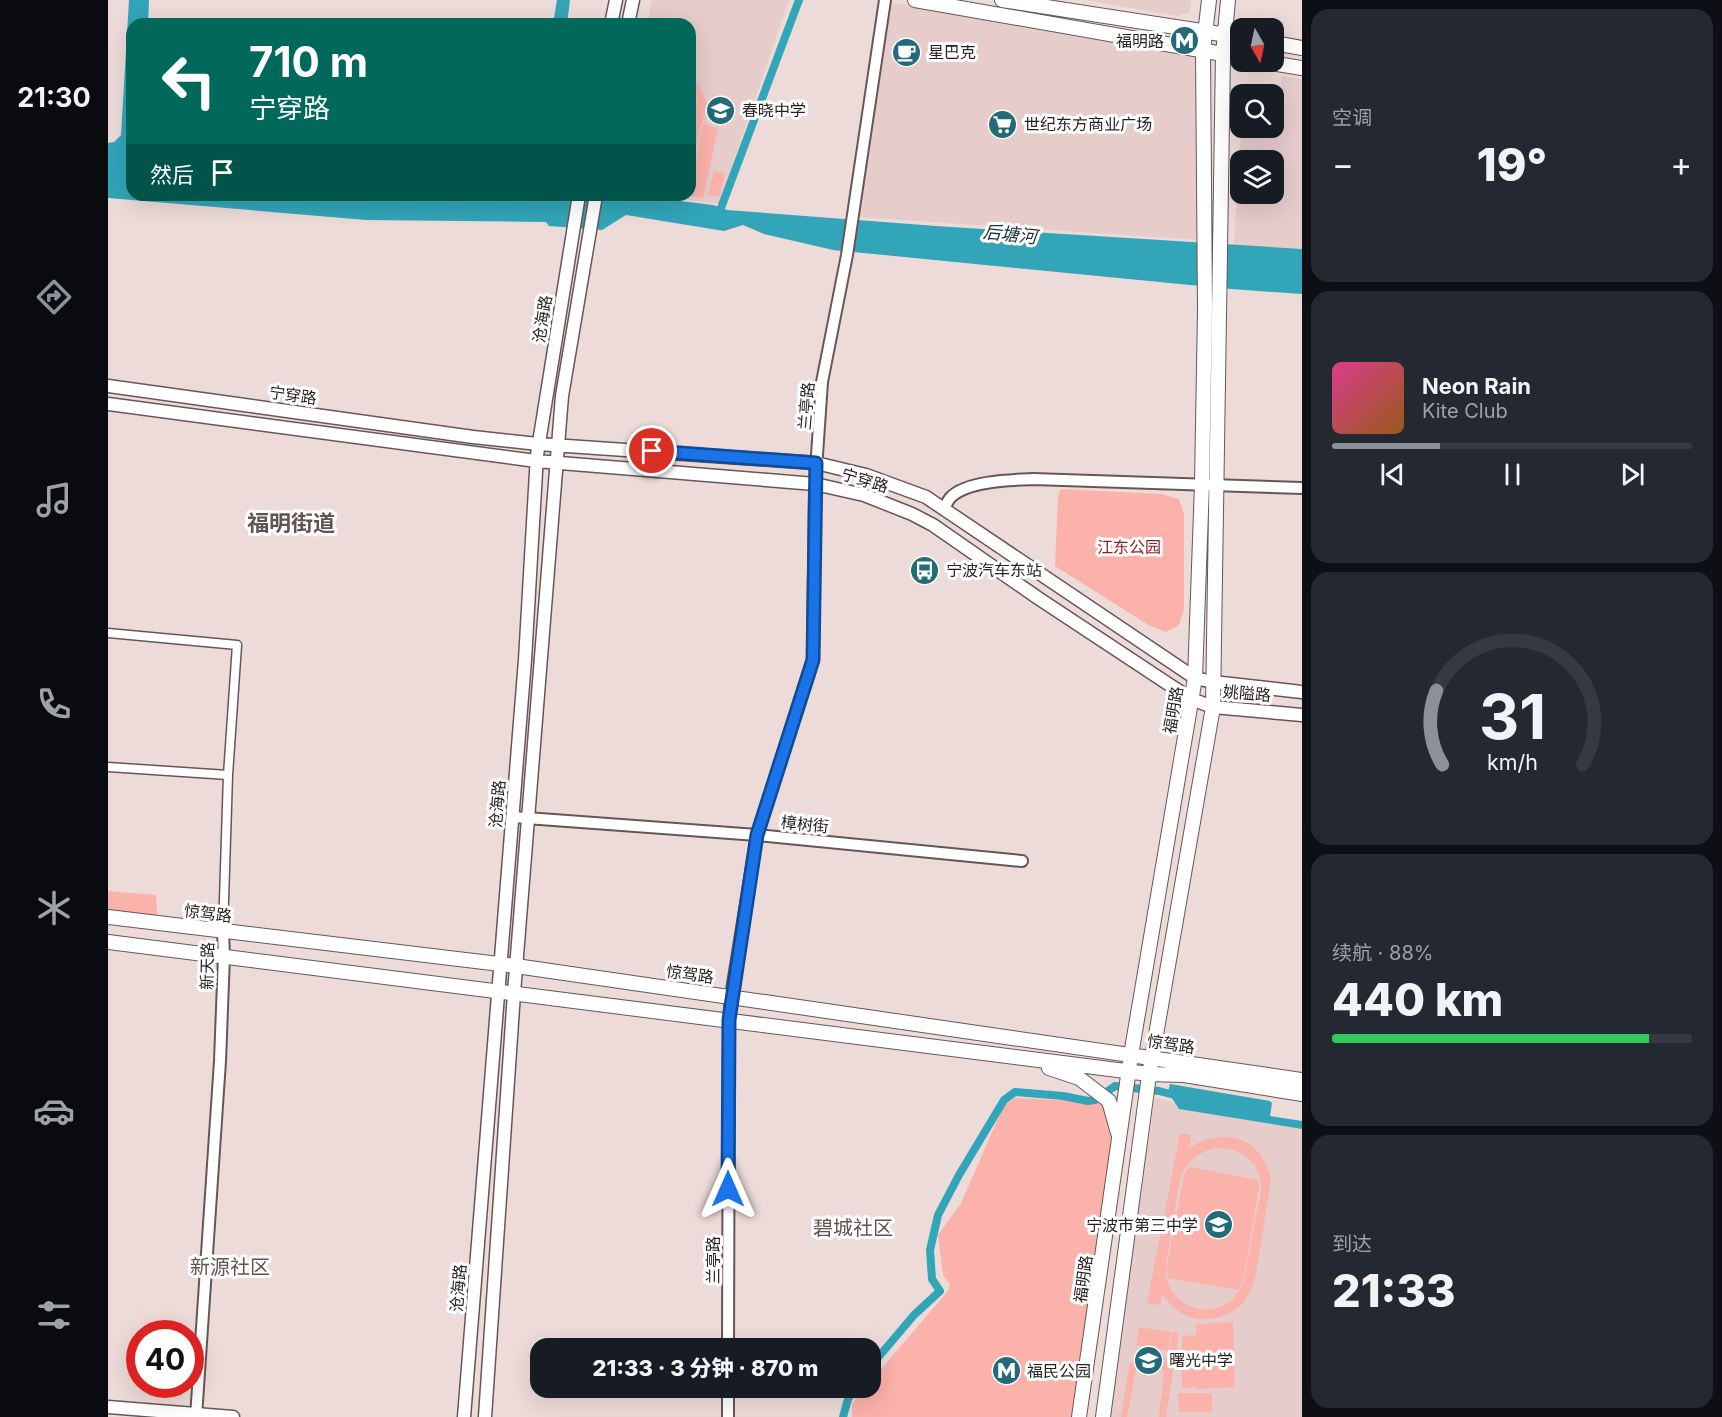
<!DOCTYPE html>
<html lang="zh">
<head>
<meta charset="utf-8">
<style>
  :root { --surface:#171b24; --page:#242831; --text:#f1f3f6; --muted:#9ea1a6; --line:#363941; --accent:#8c9099 }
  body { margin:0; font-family:Inter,"Noto Sans SC",sans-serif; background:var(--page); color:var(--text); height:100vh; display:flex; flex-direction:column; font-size:22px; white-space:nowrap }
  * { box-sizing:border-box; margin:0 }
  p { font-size:20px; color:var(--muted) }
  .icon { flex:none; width:33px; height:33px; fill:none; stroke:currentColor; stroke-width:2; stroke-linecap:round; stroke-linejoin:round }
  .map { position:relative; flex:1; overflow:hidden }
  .panel { display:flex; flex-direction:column; gap:9px; padding:9px; background:#0d0f14; width:420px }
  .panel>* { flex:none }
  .top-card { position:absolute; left:18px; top:18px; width:570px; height:183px; border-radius:18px; box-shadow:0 6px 24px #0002; background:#00695c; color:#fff; overflow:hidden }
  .needle { width:39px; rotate:171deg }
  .fabs { position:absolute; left:1122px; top:18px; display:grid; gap:12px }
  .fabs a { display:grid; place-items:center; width:54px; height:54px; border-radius:12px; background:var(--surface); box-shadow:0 6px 24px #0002; font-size:30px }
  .speed { position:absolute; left:18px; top:1320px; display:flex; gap:12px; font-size:30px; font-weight:700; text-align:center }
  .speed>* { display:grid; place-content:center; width:78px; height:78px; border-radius:50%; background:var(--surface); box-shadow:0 6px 24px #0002; line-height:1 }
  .speed .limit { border:9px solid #d22; background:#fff; color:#111 }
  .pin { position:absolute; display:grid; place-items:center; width:51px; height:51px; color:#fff; margin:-26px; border:3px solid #fff; border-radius:50%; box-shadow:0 2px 6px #0007 }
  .me { position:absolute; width:66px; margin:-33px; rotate:0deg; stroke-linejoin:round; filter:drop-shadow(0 0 4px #0008) }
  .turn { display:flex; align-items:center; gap:21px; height:126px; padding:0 24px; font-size:27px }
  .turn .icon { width:78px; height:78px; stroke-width:2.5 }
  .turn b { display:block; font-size:42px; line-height:51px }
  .then { display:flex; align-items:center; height:57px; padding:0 24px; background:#0003; gap:12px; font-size:22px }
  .big { font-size:45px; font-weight:800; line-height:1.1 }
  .panel .widget { flex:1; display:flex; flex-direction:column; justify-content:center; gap:9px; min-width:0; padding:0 21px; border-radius:18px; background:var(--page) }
  .panel .dial { align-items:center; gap:0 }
  .dial svg { height:156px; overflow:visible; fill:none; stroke:var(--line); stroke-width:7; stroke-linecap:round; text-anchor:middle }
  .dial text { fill:var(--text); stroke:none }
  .song { display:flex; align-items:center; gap:18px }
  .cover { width:72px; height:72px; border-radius:9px; background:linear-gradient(135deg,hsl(330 70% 55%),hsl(30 70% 35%)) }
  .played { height:6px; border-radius:3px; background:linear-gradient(90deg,var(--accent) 30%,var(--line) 30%) }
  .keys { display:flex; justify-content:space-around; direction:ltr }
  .heat { display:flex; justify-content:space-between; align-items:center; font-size:33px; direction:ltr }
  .charge { height:9px; border-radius:4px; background:linear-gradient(90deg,#34c759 88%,var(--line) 0) }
  .trip { position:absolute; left:422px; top:1338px; width:351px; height:60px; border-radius:18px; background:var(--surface); box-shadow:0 6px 24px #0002; font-weight:800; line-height:60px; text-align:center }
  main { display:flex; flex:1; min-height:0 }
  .dock { display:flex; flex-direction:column; width:108px; justify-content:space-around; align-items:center; background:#090b0e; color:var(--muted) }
  .dock .icon { width:42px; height:42px }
  .dock .on { color:var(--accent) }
  .dock b { font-size:27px; color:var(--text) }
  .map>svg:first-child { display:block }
  .built { fill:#e6ccca; fill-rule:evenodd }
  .green { fill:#fbb2ab; fill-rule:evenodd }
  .water { fill:#32a5b8 }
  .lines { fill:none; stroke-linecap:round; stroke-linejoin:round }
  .canal { stroke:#32a5b8; stroke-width:8 }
  .minor-casing { stroke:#665755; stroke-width:11 }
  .tertiary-casing { stroke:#665755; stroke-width:14 }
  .secondary-casing { stroke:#665755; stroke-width:15 }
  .primary-casing { stroke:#665755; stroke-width:16 }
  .minor { stroke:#fff; stroke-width:8 }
  .tertiary { stroke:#fff; stroke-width:10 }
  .secondary { stroke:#fff; stroke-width:12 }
  .primary { stroke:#fff; stroke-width:14 }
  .route-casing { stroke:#114b97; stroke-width:15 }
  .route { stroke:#1a73e8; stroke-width:10 }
  .labels { text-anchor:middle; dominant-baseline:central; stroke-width:6; stroke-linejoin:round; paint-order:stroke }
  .poi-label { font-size:16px; fill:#251f1e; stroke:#fff; text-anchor:start }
  .street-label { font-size:16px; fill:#251f1e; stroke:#fff }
  .park-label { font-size:16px; fill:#961b20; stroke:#fff }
  .water-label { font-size:18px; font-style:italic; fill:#1a3337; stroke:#fff }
  .quarter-label { font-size:20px; fill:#625351; stroke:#fff }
  .district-label { font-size:22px; font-weight:bold; fill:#625351; stroke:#fff }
</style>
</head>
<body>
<main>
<nav class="dock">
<b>21:30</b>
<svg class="icon on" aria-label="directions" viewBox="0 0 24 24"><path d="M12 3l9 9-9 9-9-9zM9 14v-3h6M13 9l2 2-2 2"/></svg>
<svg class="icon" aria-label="music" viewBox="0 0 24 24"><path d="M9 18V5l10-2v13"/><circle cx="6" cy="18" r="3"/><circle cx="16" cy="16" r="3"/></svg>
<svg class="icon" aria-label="phone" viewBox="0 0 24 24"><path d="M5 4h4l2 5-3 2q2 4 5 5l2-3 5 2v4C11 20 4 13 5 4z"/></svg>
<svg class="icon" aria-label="climate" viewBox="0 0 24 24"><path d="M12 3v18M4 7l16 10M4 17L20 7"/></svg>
<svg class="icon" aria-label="car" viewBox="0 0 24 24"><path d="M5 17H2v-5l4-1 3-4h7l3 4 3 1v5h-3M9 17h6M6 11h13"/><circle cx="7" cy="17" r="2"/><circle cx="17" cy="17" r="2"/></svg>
<svg class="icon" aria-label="filters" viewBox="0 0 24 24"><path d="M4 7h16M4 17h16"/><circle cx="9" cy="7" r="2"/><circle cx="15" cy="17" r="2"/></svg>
</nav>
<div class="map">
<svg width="1194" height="1417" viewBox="0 0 1194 1417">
  <rect width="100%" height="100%" fill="#eddbd9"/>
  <path class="built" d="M 544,0 L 681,0 L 611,204 L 544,195 L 582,195 L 582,24 L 539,24 Z
    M 978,0 L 1083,0 L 1082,12 L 1069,16 Z
    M 780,2 L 1090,54 L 1090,240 L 750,217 Z
    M 1174,76 L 1194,79 L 1194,249 L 1126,245 L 1133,128 L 1166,128 ZM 1132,160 L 1166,160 L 1166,194 L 1132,194 Z
    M 1047,1098 L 1194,1130 L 1194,1417 L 999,1417 Z"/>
  <path class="green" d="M 582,75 L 592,86 L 599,103 L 582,172 L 582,141 L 590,104 L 582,136 L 582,102 L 590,103 L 586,90 L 582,87 Z
    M 595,124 L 610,128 L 595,198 L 580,195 L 582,195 L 582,187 Z
    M 606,171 L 617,173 L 612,197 L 600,195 Z
    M 953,489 L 1053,494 L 1071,499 L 1076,514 L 1076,609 L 1071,625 L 1058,632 L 1042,626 L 947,566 L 950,496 Z
    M 0,891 L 48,895 L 49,915 L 0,911 Z
    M 907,1098 L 968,1101 L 982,1104 L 996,1098 L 1010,1139 L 963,1417 L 744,1417 L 744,1404 L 757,1388 L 762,1388 L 762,1382 L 840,1291 L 842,1285 L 835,1275 L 830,1235 L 853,1203 L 892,1114 L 898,1104 Z
    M 1072,1133 L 1083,1135 L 1081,1148 C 1116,1126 1153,1136 1163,1179 C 1160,1200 1156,1222 1153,1243 C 1147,1280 1146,1314 1100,1319 C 1079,1321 1066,1310 1054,1294 L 1052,1305 L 1039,1303 ZM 1107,1148 C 1132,1147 1154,1162 1153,1189 C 1152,1201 1148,1214 1146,1226 C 1143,1244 1139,1263 1136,1281 C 1132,1289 1128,1298 1120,1303 C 1098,1317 1068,1307 1060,1282 C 1058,1277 1058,1273 1058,1268 C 1059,1251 1064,1234 1066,1218 C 1069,1203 1069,1182 1077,1168 C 1084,1158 1094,1151 1107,1148 Z
    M 1081,1167 L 1150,1180 L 1151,1188 L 1135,1281 L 1130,1290 L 1060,1278 L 1059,1266 L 1076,1175 Z
    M 1125,1322 L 1127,1387 L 1089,1389 L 1089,1387 L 1074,1388 L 1074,1336 L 1088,1335 L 1088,1324 Z
    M 1031,1327 L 1063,1332 L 1060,1351 L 1028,1345 Z
    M 1064,1332 L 1071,1333 L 1058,1417 L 1051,1417 L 1056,1372 C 1049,1360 1038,1357 1028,1369 L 1019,1417 L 1013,1417 L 1021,1367 C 1029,1351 1047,1347 1060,1360 Z
    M 1070,1393 L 1104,1393 L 1104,1412 L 1071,1412 Z"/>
  <path class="water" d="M 21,0 L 41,0 L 40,24 L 24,24 L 24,195 L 522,195 L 605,205 L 619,210 L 828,226 L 1194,249 L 1194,294 L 1123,289 L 725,250 L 656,234 L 635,225 L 616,231 L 518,215 L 494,230 L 441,226 L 438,222 L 258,220 L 0,198 L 0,143 L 6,142 L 13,135 Z
    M 449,0 L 462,0 L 459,24 L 445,24 Z
    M 1062,1084 L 1162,1101 L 1164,1103 L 1162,1116 L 1194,1121 L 1194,1129 L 1071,1109 L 1060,1092 Z"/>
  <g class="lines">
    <path class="canal" d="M 610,216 L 691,0
      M 762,1367 L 806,1315 L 832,1291 L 824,1279 L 822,1250 L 830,1215 L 851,1175 L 896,1100 L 907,1092 L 955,1096 L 980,1101 L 987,1100 L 1007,1086 L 1051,1091 L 1070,1096
      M 735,1417 L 740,1399 L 747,1388"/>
    <defs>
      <path id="minor" d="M 0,633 L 129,645 L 120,775 L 115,931
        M 0,767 L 120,775"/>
      <path id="tertiary" d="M 836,509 C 838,505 840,500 843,497 C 859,481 903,480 925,479 L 1194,488
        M 405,817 L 649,835 L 914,861
        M 620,1348 L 621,1020 L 623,996 L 649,835 L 705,660 L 707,484 L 714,382 L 739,255 L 777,0
        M 88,1417 L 112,1061 L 116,956 L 115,931
        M 620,1417 L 620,1388"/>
      <path id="secondary" d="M 503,24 L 508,0
        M 520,24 L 525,0
        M 0,386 L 365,437 L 430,444 L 708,463 L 758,475 L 818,497 L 1087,678 L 1105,682 L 1194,692
        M 0,404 L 428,461 L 707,484 L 756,495 L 804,514 L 825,525 L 930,598 L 1083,699 L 1105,707 L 1194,715
        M 0,1407 L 125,1417
        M 356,1417 L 417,660 L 429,455 L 471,195
        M 377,1417 L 406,993 L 454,396 L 488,195"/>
      <path id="primary" d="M 807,0 L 1132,57
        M 894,0 L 1132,37
        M 1166,43 L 1194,48
        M 1157,62 L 1194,68
        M 0,917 L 408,966 L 1194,1080
        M 0,942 L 1041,1074 L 1076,1075 L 1194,1094
        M 941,1068 L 971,1078 L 1001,1101 L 1010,1133
        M 971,1417 L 1023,1055 L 1087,678 L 1094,484 L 1097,309 L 1095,51 L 1101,0
        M 995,1417 L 1041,1075 L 1105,707 L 1115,54 L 1120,0"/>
    </defs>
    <use href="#minor" class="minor-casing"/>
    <use href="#tertiary" class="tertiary-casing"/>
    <use href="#secondary" class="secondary-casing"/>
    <use href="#primary" class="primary-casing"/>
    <use href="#minor" class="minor"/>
    <use href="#tertiary" class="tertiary"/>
    <use href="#secondary" class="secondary"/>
    <use href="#primary" class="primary"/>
  </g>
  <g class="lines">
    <defs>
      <path id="route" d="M 544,451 L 708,463 L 705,660 L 649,835 L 621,1020 L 620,1189"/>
    </defs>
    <use href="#route" class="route-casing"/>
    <use href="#route" class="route"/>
  </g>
  <defs>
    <symbol id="metro-disc" viewBox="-11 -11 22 22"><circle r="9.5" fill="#236b78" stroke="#fff"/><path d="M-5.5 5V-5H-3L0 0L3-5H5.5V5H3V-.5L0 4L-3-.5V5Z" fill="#fff"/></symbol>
    <symbol id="cafe-disc" viewBox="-11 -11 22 22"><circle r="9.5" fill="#236b78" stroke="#fff"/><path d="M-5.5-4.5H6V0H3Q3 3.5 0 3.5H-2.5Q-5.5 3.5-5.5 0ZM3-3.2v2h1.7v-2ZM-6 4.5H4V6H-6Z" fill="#fff"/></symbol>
    <symbol id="school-disc" viewBox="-11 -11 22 22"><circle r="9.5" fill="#236b78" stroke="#fff"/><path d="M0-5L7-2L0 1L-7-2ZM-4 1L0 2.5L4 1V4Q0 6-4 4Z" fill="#fff"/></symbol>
    <symbol id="supermarket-disc" viewBox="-11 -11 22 22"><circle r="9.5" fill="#236b78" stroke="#fff"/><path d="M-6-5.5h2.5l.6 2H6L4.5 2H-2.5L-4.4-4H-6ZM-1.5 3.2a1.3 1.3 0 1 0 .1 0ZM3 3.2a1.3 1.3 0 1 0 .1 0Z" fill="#fff"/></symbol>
    <symbol id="bus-disc" viewBox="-11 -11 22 22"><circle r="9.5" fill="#236b78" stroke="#fff"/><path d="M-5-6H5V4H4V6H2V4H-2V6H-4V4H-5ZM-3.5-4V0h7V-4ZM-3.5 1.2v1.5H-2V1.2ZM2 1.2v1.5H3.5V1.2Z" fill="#fff"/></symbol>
  </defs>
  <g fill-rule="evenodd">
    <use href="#metro-disc" x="1060" y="24" width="33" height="33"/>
    <use href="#cafe-disc" x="782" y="36" width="33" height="33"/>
    <use href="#school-disc" x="596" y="94" width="33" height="33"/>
    <use href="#supermarket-disc" x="878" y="108" width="33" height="33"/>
    <use href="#bus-disc" x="800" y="554" width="33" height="33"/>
    <use href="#school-disc" x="1094" y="1208" width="33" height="33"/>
    <use href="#school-disc" x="1024" y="1344" width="33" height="33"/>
    <use href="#metro-disc" x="882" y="1354" width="33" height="33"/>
  </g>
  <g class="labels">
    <g class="poi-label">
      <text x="1056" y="41" text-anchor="end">福明路</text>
      <text x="820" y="52">星巴克</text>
      <text x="634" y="110">春晓中学</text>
      <text x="916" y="124">世纪东方商业广场</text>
      <text x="838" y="570">宁波汽车东站</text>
      <text x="1090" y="1225" text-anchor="end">宁波市第三中学</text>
      <text x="1061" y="1360">曙光中学</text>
      <text x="919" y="1371">福民公园</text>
    </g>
    <g class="street-label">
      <text transform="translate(434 319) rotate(-81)">沧海路</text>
      <text transform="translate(185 395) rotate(8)">宁穿路</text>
      <text transform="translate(698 406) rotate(-85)">兰亭路</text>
      <text transform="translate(757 480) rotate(17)">宁穿路</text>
      <text transform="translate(1139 693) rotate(5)">姚隘路</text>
      <text transform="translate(1065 710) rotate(-80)">福明路</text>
      <text transform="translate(389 804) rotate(-85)">沧海路</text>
      <text transform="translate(697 824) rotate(6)">樟树街</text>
      <text transform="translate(100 913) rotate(7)">惊驾路</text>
      <text transform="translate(99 966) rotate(-89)">新天路</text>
      <text transform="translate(582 974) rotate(8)">惊驾路</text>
      <text transform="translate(1063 1044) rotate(8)">惊驾路</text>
      <text transform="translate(605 1260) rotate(-90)">兰亭路</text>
      <text transform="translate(975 1279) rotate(-82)">福明路</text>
      <text transform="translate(350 1288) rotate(-85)">沧海路</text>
    </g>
    <g class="park-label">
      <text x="1021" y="547">江东公园</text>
    </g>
    <g class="water-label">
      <text transform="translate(902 234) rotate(6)">后塘河</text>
    </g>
    <g class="quarter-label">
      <text x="745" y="1228">碧城社区</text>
      <text x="122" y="1267">新源社区</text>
    </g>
    <g class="district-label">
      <text x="183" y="523">福明街道</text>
    </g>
  </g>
</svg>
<div class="fabs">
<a><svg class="needle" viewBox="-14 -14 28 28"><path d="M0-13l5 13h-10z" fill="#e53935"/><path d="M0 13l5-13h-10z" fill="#9ea1a6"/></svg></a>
<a><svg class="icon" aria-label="search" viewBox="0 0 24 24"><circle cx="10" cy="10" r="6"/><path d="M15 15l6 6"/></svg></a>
<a><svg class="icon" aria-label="layers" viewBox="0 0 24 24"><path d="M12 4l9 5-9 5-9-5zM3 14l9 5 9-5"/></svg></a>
</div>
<div class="speed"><div class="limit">40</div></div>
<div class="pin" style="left:544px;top:451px;background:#d93025"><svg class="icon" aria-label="arrive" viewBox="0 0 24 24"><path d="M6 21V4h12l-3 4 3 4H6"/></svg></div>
<svg class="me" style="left:620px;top:1189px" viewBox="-20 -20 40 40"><path d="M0-17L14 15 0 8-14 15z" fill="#1a73e8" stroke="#fff" stroke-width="4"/></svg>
<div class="trip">21:33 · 3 分钟 · 870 m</div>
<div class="top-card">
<div class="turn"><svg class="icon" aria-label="left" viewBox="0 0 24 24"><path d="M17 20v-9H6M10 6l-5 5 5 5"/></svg><div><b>710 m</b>宁穿路</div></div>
<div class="then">然后<svg class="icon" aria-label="arrive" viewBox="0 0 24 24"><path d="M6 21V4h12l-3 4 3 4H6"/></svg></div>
</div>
</div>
<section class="panel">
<div class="widget"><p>空调</p>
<div class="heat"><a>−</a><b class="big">19°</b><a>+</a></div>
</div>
<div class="widget">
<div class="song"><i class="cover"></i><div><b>Neon Rain</b><p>Kite Club</p></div></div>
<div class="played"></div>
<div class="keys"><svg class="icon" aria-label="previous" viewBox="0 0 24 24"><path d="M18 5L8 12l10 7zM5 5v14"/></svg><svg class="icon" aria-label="pause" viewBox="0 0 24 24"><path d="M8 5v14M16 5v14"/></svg><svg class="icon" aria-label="next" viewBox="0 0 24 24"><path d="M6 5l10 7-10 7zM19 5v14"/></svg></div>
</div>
<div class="widget dial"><svg viewBox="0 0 100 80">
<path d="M14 69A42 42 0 1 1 86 69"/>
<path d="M14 69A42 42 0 0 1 11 31" stroke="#8c9099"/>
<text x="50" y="56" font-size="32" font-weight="700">31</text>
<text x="50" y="72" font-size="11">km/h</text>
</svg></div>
<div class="widget"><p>续航 · 88%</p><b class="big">440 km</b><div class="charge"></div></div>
<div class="widget"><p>到达</p><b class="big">21:33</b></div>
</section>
</main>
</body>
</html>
